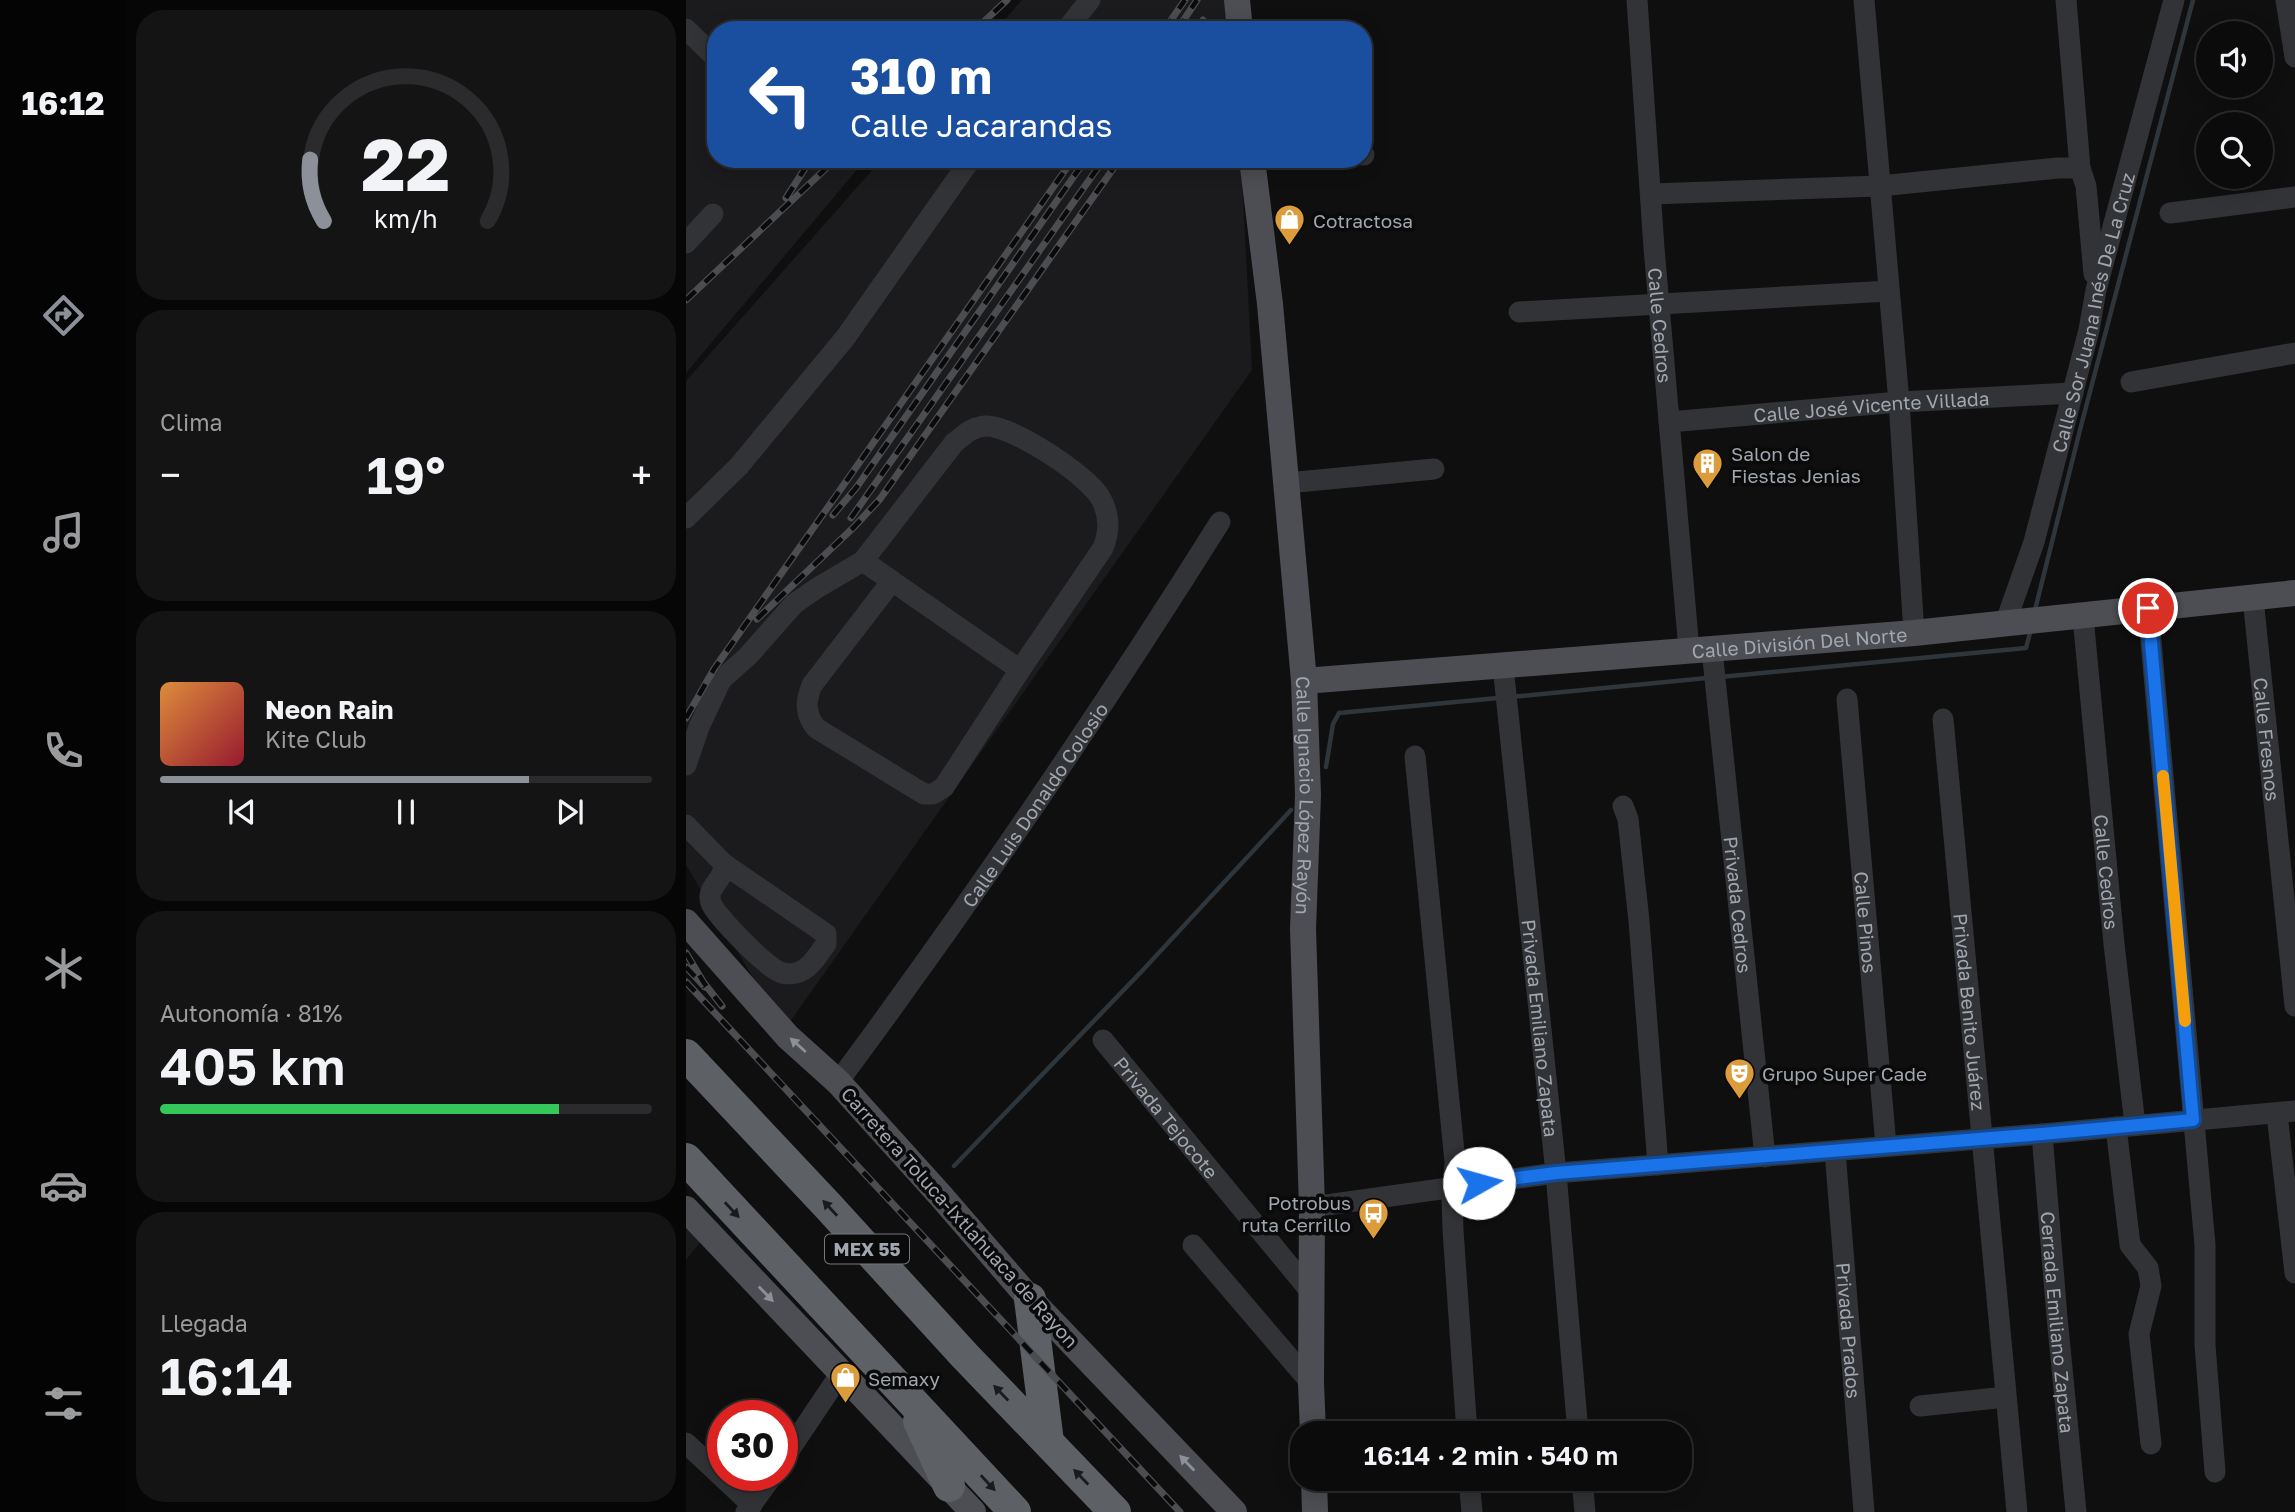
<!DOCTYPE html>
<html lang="es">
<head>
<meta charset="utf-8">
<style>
  :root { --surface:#0b0b0c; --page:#141415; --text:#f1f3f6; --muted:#9a9b9d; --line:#2b2b2d; --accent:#8c9099 }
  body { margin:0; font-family:"Golos Text",sans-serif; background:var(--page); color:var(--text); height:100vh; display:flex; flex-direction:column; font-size:26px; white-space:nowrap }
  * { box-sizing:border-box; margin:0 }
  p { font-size:23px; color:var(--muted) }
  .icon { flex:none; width:38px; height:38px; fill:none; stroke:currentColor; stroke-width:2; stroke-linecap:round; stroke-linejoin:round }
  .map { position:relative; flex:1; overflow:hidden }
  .side { display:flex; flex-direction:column; gap:10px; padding:10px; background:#060607; width:560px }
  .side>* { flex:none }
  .guide { position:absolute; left:21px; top:21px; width:665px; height:147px; border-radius:28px; box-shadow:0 4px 18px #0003,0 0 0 2px var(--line); background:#1a4fa0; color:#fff; overflow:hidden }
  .controls { position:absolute; left:1510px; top:21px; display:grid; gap:14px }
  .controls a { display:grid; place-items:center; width:77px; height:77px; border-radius:50%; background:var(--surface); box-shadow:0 4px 18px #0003,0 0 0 2px var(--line); font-size:35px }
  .speed { position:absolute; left:21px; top:1400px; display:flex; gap:14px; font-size:35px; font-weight:700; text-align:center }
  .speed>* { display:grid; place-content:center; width:91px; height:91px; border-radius:50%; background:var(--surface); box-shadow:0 4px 18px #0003,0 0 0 2px var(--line); line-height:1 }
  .speed .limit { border:10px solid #d22; background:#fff; color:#111 }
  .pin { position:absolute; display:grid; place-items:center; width:60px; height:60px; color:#fff; margin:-30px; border:4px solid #fff; border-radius:50%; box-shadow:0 2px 7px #0007 }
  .me { position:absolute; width:77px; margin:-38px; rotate:83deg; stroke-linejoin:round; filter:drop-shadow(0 0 5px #0008) }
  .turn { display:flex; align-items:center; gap:24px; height:147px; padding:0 28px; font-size:32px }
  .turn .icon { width:91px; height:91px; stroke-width:2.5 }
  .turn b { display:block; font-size:49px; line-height:60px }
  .big { font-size:52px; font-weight:600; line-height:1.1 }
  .side .tile { flex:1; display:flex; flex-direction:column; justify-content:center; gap:10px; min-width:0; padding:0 24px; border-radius:28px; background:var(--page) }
  .side .dial { align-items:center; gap:0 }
  .dial svg { height:182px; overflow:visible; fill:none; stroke:var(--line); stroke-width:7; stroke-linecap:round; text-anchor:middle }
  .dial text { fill:var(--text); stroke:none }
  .song { display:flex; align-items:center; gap:21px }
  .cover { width:84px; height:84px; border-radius:10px; background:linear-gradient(135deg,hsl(30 70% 55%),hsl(350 70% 35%)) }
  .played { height:7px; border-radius:4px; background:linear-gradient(90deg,var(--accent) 75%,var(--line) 75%) }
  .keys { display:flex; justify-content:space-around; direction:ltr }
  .heat { display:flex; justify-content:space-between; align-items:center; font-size:38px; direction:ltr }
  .charge { height:10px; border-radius:5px; background:linear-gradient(90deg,#34c759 81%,var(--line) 0) }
  .trip { position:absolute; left:604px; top:1421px; width:402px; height:70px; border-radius:28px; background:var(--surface); box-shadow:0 4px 18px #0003,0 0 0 2px var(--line); font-weight:600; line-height:70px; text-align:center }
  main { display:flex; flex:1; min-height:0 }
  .tabs { display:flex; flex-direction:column; width:126px; justify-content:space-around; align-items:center; background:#040405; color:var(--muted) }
  .tabs .icon { width:49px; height:49px }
  .tabs .on { color:var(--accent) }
  .tabs b { font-size:32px; color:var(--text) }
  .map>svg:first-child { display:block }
  .built { fill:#1b1b1d }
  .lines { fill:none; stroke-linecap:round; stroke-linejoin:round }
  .stream { stroke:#2e363b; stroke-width:4.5 }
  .minor { stroke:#323336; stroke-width:21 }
  .major { stroke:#4d4e53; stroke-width:26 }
  .highway { stroke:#5d6065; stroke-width:32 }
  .rail-casing { stroke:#4b4d51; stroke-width:7 }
  .rail { stroke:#0a0a0b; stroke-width:4.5; stroke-dasharray:13; stroke-linecap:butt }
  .oneway { fill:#8c9198 }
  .oneway2 { fill:#1b1b1d }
  .route-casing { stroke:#114b97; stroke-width:18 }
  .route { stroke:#1a73e8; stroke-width:12 }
  .slow { stroke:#f59e0b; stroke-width:12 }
  .labels { text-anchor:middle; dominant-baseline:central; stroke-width:7; stroke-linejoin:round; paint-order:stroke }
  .shield { fill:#0a0a0b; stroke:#74787e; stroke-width:2 }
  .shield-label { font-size:18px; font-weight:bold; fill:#a1a7af }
  .poi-label { font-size:19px; fill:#a1a7af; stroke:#0a0a0b; text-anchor:start }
  .street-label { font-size:19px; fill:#a1a7af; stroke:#0a0a0b }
</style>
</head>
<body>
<main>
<nav class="tabs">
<b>16:12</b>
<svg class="icon on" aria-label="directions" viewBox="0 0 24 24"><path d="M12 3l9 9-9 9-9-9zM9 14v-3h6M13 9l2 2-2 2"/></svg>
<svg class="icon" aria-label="music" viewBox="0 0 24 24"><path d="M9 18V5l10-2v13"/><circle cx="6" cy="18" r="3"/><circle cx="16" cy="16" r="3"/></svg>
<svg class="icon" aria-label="phone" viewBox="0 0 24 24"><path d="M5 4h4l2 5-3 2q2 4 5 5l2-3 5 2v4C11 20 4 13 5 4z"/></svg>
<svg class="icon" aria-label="climate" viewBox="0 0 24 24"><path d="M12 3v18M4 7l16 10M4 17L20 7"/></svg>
<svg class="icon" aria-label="car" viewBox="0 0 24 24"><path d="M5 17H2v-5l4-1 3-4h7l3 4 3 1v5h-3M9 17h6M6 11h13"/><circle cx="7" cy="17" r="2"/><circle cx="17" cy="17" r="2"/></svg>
<svg class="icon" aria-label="filters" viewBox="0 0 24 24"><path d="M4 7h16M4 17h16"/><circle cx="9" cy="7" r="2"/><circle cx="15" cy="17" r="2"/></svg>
</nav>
<section class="side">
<div class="tile dial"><svg viewBox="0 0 100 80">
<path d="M14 69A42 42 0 1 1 86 69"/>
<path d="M14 69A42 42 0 0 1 8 42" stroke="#8c9099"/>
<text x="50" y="56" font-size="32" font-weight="700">22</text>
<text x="50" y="72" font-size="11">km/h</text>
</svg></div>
<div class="tile"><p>Clima</p>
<div class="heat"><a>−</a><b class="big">19°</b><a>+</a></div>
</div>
<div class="tile">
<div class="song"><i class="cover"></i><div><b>Neon Rain</b><p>Kite Club</p></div></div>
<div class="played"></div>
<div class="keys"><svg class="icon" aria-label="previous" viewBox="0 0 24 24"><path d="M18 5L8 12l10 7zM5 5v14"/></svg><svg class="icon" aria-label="pause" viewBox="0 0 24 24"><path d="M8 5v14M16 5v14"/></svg><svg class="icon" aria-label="next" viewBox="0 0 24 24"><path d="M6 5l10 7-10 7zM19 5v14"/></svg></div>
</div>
<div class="tile"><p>Autonomía · 81%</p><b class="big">405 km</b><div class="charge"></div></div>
<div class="tile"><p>Llegada</p><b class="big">16:14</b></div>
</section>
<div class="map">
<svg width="1609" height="1512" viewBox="0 0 1609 1512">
  <rect width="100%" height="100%" fill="#0f0f10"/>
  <path class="built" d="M 0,0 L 315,0 L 290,30 L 30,30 L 30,159 L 180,159 L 0,373 Z
    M 336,0 L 547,0 L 549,30 L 310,30 Z
    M 196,159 L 555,159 L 566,370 L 98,1030 L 0,865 L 0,381 Z
    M 0,1221 L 17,1239 L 0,1260 Z"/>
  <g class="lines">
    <path class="stream" d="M 1349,610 L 1395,426 L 1507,0
      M 1034,677 L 1340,648 L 1345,629
      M 825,697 L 1021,678
      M 640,767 L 647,724 L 653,713 L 812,698
      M 268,1166 L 456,971 L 605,810"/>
    <g class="minor">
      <path id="s1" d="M 951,0 L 968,248 L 1003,650"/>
      <path d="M 1178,0 L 1213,402 L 1228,633"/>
      <path d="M 1380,0 L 1394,168 L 1400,186 L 1408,274"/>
      <path d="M 1600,0 L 1609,57"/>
      <path d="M 0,29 L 30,58"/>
      <path d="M 380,30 L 404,0"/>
      <path d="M 677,155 L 678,155"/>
      <path d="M 965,194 L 1194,186 L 1372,168 L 1394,168"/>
      <path d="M 1484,213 L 1609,197"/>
      <path d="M 0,243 L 27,214"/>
      <path d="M 833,312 L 1203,291"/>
      <path d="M 1445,382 L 1609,353"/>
      <path id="s2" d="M 983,422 L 1213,402 L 1387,393"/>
      <path d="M 601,483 L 748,469"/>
      <path d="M 0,518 L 53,466 L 159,338 L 285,159"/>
      <path d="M 206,581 L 334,670"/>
      <path id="s3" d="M 1567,598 L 1609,1006"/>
      <path d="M 1462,608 L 1519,1245 L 1519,1345 L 1529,1472"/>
      <path id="s4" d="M 1397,617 L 1428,944 L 1449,1125"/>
      <path id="s5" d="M 1319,624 L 1348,542 L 1403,330 L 1410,290 L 1488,0"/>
      <path id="s6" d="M 1026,650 L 1079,1157"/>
      <path id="s7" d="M 817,666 L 870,1173 L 892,1433"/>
      <path id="s8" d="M 1161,699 L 1200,1146"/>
      <path id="s9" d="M 1257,719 L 1331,1512"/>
      <path d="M 729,756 L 769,1162 L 766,1198 L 767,1230 L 781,1433"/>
      <path d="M 0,765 L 13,727 L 35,680 L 62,656 L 108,604 L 131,588 L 177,561 L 268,443 C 279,434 287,426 301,426 C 328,427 400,474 414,497 C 424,514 424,531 417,548 L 334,670 L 258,787 L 247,794 L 238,794 L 130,728 C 119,714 119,702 126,685 L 206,581 L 177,561"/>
      <path d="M 937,806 L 942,819 L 953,921 L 972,1165"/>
      <path d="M 0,825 L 38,864 L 140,934 L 140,944 C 132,954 124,970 110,973 C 105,974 98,974 94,972 C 81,968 30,916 25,903 C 19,887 40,879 38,864"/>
      <path id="s10" d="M 417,1040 L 625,1292"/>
      <path id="s11" d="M 152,1082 C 287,900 414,713 534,522"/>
      <path d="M 1591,1114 L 1609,1273"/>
      <path d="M 1430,1127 L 1444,1245 L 1462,1268 L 1465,1286 L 1453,1334 L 1465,1444"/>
      <path id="s12" d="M 1356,1134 L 1371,1317 L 1390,1512"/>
      <path id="s13" d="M 1149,1151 L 1178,1512"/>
      <path d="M 626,1207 L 870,1173 L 1356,1134 L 1609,1111"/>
      <path d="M 507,1245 L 625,1383"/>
      <path d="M 1234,1406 L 1320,1397"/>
      <path d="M 0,1443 L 66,1505"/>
      <path d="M 96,1461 L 155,1373"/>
      <path d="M 783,1479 L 786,1512"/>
      <path d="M 896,1479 L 899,1512"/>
      <path d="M 60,1512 L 87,1475"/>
    </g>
    <g class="major">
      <path d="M 551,0 L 554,30"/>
      <path id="s14" d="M 566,159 L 584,304 L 618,681 L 622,795 L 617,929 L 626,1207 L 625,1383 L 627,1433"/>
      <path id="s15" d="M 618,681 L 1228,633 L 1609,593"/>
      <path d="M 0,922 L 102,1037 L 152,1082 L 254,1195 L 344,1299 L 548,1512"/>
      <path d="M 0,1209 L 287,1512"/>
      <path d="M 628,1479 L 629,1512"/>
    </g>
    <path class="highway" d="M 0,1055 L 142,1206 L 279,1356 L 429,1512
      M 0,1159 L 329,1512
      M 344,1299 L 362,1442
      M 233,1421 L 263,1486"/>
    <defs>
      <path id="rail" d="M 289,30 L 321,0
        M 478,30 L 499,0
        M 491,30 L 511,0
        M 510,30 L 517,20
        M 100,198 L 125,159
        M 0,300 L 150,159
        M 147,515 L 170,488 L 400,159
        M 165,518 L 418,159
        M 71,619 L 168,527 L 194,499 L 434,159
        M 0,718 L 28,669 L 387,159
        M 0,953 L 18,983 L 36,1006
        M 0,967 L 19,987
        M 0,982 L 494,1512"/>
    </defs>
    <use href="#rail" class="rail-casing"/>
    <use href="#rail" class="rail"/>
  </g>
  <defs><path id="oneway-solid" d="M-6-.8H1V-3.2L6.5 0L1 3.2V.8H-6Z" transform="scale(1.75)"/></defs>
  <g class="oneway">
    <use href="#oneway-solid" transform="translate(112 1045) rotate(-138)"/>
    <use href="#oneway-solid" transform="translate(80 1294) rotate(46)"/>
    <use href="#oneway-solid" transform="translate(501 1463) rotate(-134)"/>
  </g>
  <g class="oneway2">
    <use href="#oneway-solid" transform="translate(144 1208) rotate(-133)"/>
    <use href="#oneway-solid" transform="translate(46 1210) rotate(47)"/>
    <use href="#oneway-solid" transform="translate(315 1393) rotate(-134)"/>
    <use href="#oneway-solid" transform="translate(395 1477) rotate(-134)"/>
    <use href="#oneway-solid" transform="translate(302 1483) rotate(47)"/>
  </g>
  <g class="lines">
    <defs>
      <path id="route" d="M 793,1183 L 870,1173 L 1356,1134 L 1507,1120 L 1462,608"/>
    </defs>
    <use href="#route" class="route-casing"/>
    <use href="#route" class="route"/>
    <path class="slow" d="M 1477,776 L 1499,1021"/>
  </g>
  <defs>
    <symbol id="shop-pin" viewBox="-11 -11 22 30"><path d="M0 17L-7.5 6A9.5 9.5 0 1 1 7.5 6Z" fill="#dc9c3b" stroke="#0a0a0b"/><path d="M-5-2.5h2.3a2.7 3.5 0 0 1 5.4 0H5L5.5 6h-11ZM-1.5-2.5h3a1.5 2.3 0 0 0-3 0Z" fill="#fff"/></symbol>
    <symbol id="building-pin" viewBox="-11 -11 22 30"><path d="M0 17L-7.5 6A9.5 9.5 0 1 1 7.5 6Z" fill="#dc9c3b" stroke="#0a0a0b"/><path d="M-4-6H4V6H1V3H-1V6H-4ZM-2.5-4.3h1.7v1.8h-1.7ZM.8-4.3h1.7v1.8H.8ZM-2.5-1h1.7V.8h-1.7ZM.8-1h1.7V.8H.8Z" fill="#fff"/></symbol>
    <symbol id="theatre-pin" viewBox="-11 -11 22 30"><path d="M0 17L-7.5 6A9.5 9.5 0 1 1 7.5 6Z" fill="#dc9c3b" stroke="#0a0a0b"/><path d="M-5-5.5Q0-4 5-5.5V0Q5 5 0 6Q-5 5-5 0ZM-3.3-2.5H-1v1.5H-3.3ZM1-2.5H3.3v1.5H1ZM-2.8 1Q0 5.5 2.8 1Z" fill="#fff"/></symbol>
    <symbol id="bus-pin" viewBox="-11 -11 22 30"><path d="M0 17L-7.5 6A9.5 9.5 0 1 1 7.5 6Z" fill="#dc9c3b" stroke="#0a0a0b"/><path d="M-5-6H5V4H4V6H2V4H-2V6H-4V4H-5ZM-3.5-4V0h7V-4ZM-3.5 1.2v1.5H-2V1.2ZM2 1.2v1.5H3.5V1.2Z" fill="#fff"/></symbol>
  </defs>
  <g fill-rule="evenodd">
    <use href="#shop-pin" x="586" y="202" width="35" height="47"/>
    <use href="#building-pin" x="1004" y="446" width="35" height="47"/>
    <use href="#theatre-pin" x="1036" y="1056" width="35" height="47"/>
    <use href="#bus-pin" x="670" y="1196" width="35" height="47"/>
    <use href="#shop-pin" x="142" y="1360" width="35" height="47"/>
  </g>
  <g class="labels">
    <rect class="shield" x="139" y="1234.5" width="84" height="29" rx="5"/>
    <g class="shield-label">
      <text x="181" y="1249">MEX 55</text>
    </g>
    <g class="poi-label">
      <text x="627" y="220">Cotractosa</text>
      <text x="1045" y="453">Salon de<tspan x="1045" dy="22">Fiestas Jenias</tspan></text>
      <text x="1076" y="1073">Grupo Super Cade</text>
      <text x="665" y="1202" text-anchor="end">Potrobus<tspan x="665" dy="22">ruta Cerrillo</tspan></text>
      <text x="182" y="1378">Semaxy</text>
    </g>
    <g class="street-label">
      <text stroke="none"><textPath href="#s5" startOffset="324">Calle Sor Juana Inés De La Cruz</textPath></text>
      <text stroke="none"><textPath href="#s1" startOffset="326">Calle Cedros</textPath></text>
      <text stroke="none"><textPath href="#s2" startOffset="203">Calle José Vicente Villada</textPath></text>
      <text stroke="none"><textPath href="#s15" startOffset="497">Calle División Del Norte</textPath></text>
      <text stroke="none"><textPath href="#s3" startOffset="142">Calle Fresnos</textPath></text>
      <text stroke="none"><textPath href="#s14" startOffset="639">Calle Ignacio López Rayón</textPath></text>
      <text stroke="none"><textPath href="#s11" startOffset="340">Calle Luis Donaldo Colosio</textPath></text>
      <text stroke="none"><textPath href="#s4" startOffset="256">Calle Cedros</textPath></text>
      <text stroke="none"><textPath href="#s6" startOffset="256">Privada Cedros</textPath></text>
      <text stroke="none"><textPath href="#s8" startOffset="224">Calle Pinos</textPath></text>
      <text stroke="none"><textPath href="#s9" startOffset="294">Privada Benito Juárez</textPath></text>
      <text stroke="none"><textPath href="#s7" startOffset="364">Privada Emiliano Zapata</textPath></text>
      <text stroke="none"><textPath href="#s10" startOffset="100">Privada Tejocote</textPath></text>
      <text transform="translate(274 1217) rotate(48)">Carretera Toluca-Ixtlahuaca de Rayon</text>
      <text stroke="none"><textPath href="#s12" startOffset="189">Cerrada Emiliano Zapata</textPath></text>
      <text stroke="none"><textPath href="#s13" startOffset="180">Privada Prados</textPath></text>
    </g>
  </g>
</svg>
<div class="controls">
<a><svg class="icon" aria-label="sound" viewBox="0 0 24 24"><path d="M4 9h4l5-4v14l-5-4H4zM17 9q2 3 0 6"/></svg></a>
<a><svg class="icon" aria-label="search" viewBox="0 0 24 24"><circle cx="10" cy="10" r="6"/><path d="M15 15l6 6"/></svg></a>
</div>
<div class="speed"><div class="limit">30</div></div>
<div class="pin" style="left:1462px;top:608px;background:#d93025"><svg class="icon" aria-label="arrive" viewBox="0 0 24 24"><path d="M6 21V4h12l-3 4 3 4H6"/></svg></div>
<svg class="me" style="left:793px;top:1183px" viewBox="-20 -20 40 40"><circle r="19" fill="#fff"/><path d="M0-13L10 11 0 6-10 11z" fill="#1a73e8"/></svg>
<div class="trip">16:14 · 2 min · 540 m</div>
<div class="guide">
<div class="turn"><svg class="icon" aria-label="left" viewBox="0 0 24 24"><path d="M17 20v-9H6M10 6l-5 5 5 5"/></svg><div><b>310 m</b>Calle Jacarandas</div></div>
</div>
</div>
</main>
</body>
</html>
